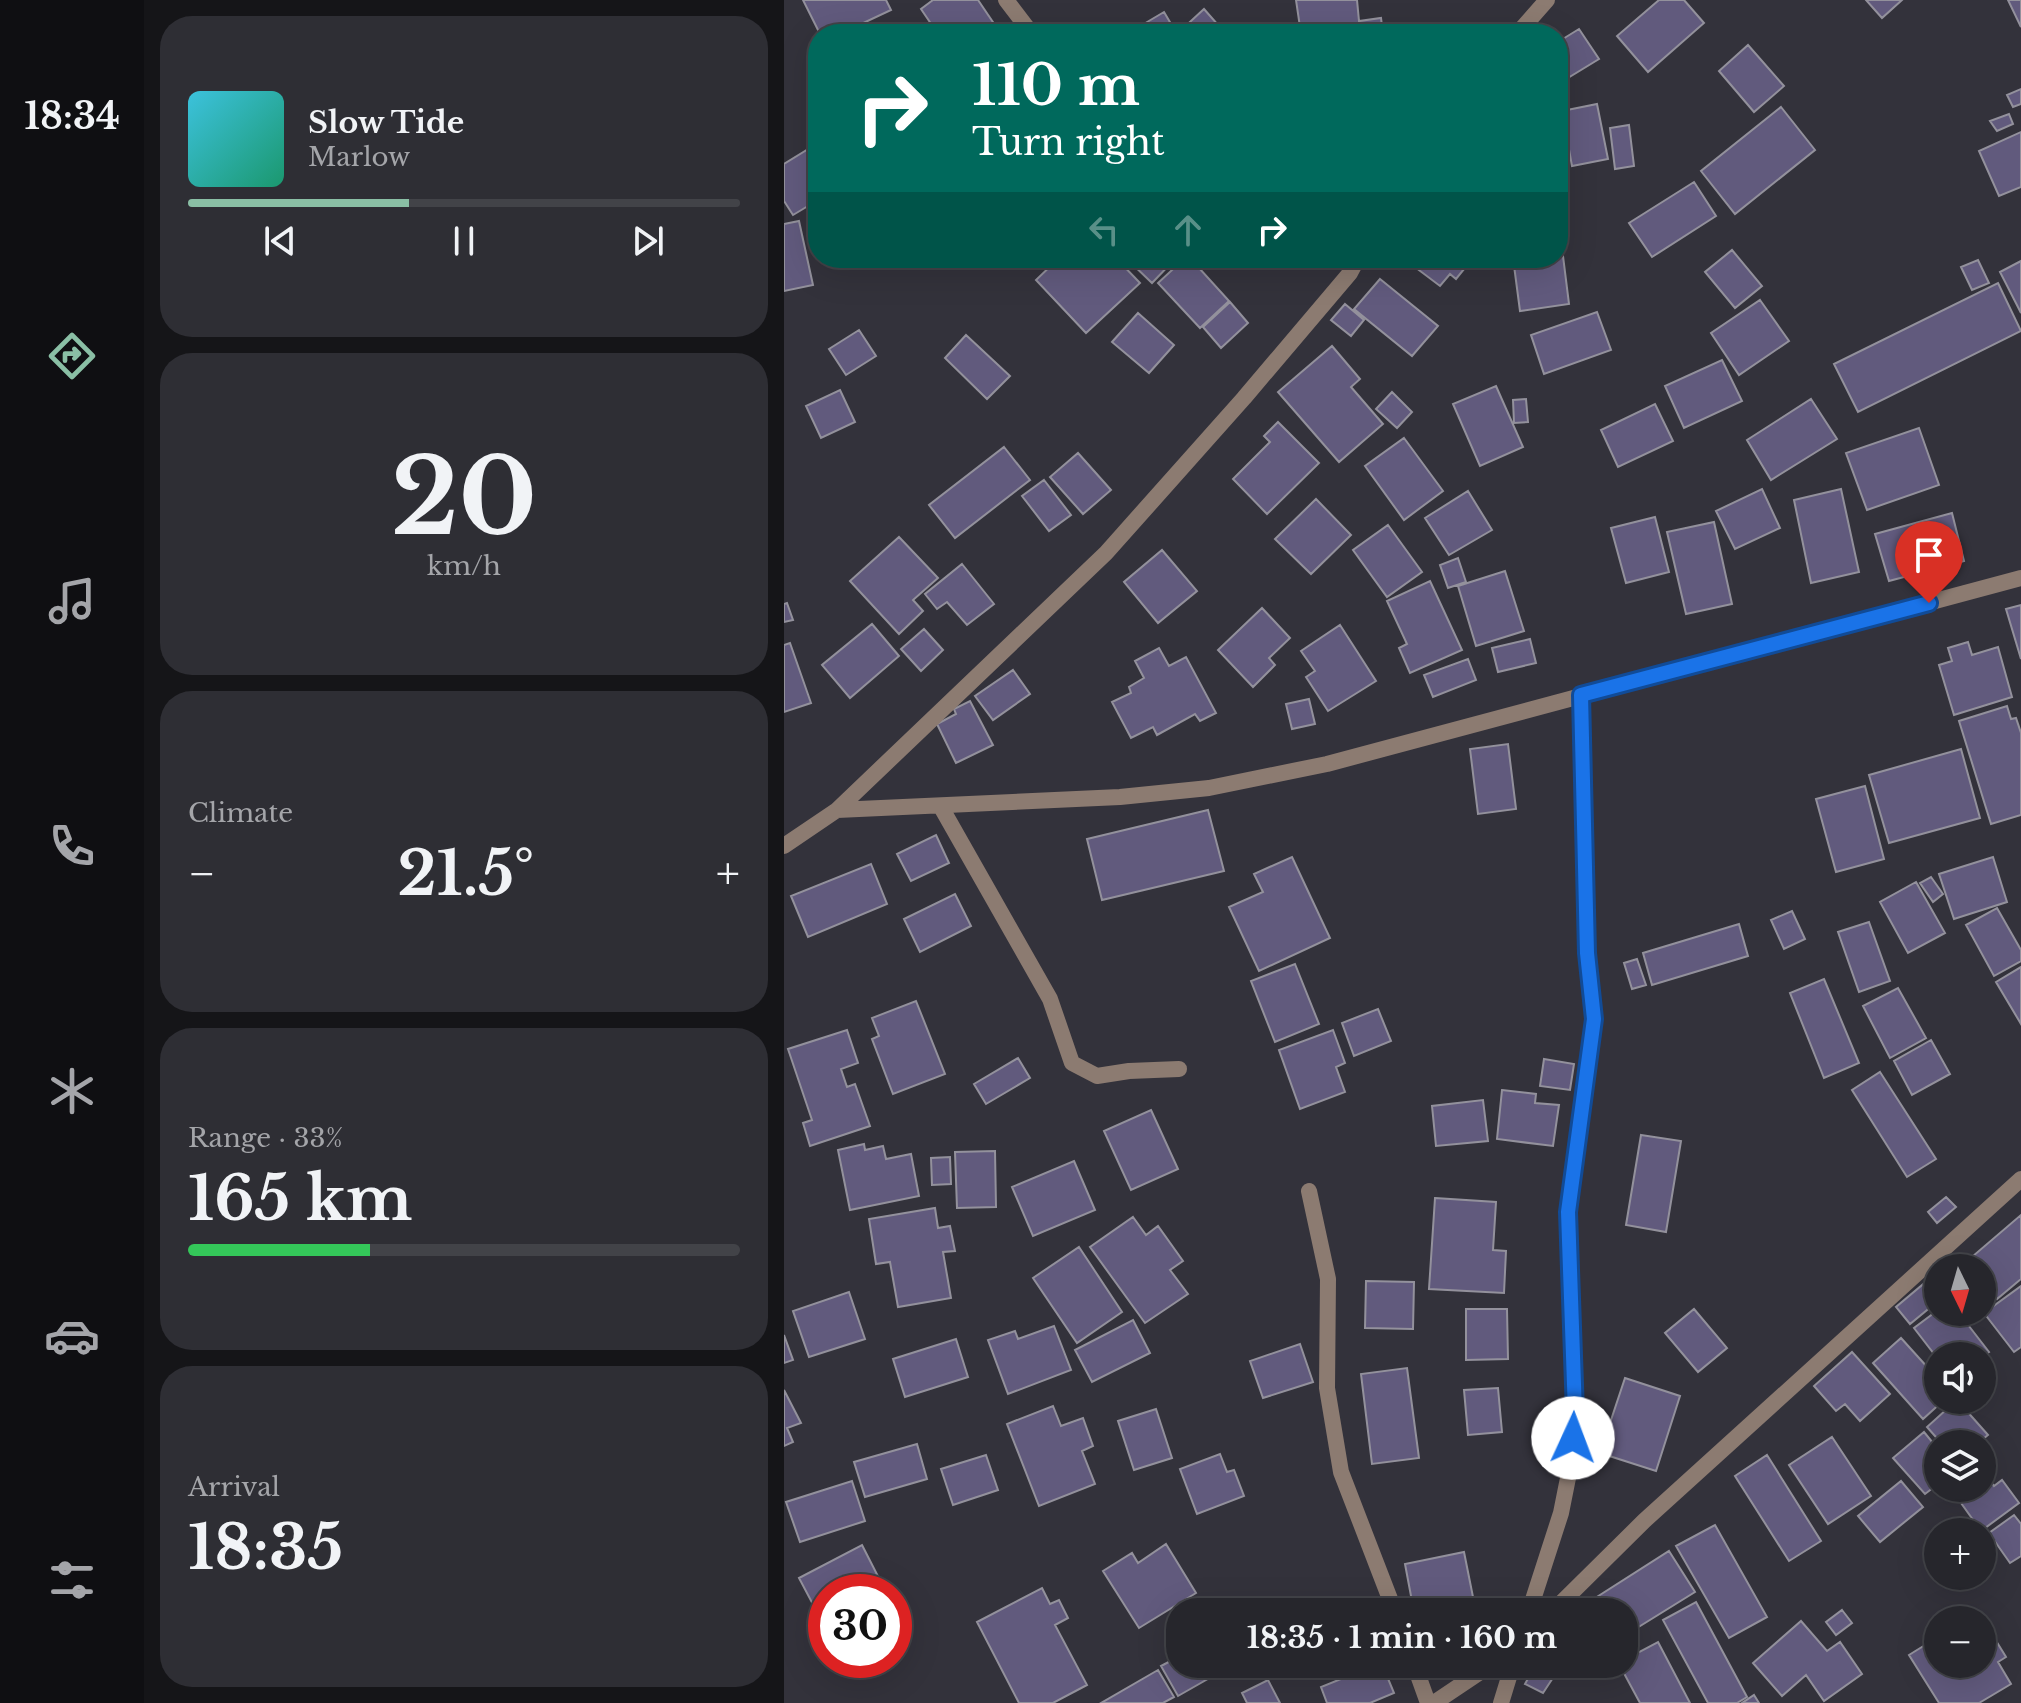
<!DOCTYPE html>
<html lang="en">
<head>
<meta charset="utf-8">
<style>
  :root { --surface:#26262c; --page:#2e2e34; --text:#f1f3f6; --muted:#a4a5a9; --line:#424348; --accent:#8abfa5 }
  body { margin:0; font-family:"Libre Baskerville",serif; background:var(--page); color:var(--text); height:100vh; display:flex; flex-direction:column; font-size:30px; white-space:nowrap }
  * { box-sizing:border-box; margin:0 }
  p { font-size:26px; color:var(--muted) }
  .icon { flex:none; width:44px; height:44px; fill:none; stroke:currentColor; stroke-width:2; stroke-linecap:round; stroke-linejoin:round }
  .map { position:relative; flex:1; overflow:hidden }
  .side { display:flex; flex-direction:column; gap:16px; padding:16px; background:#151518; width:640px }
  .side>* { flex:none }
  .hud { position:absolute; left:24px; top:24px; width:760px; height:244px; border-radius:32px; box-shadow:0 8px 32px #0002,0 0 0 2px var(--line); background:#00695c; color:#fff; overflow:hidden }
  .needle { width:52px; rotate:175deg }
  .tools { position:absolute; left:1140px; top:1254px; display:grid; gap:16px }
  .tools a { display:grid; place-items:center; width:72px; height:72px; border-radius:50%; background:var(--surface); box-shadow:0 8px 32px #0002,0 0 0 2px var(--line); font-size:40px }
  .speed { position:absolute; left:24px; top:1574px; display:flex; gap:16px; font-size:40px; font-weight:700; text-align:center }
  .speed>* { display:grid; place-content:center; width:104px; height:104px; border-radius:50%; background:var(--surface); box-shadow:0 8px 32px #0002,0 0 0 2px var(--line); line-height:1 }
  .speed .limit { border:12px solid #d22; background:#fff; color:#111 }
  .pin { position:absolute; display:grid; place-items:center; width:68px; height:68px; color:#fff; margin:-82px -34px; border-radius:50% 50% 50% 0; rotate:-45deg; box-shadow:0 0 8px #0007 }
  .pin .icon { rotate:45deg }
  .me { position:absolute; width:88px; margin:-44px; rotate:2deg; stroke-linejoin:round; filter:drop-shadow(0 0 6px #0008) }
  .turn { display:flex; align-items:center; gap:28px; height:168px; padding:0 32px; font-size:36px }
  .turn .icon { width:104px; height:104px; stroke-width:2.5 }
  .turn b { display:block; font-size:56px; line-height:68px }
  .lanes { display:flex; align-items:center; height:76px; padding:0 32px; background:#0003; justify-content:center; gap:40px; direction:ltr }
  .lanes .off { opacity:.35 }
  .big { font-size:60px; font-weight:800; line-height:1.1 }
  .side .widget { flex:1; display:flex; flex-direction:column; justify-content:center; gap:12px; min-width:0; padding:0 28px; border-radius:32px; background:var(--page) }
  .side .dial { align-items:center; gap:0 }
  .dial b { font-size:104px; line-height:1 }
  .song { display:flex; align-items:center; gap:24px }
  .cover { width:96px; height:96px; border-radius:12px; background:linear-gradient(135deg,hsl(190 70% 55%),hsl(160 70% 35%)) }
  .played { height:8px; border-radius:4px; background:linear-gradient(90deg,var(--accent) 40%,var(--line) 40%) }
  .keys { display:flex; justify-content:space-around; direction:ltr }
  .heat { display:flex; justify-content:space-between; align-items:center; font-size:44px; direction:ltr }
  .charge { height:12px; border-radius:6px; background:linear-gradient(90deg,#34c759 33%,var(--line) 0) }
  .trip { position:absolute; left:382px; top:1598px; width:472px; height:80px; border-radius:32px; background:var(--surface); box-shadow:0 8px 32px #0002,0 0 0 2px var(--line); font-weight:800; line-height:80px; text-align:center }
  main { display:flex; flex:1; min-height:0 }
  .dock { display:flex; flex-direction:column; width:144px; justify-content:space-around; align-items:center; background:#0f0f12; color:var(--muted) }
  .dock .icon { width:56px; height:56px }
  .dock .active { color:var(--accent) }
  .dock b { font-size:36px; color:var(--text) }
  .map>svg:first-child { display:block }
  .building { fill:#615a7d; stroke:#93919c; stroke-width:2 }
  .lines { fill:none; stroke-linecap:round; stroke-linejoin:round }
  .minor { stroke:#8c7b71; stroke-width:16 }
  .route-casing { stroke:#114b97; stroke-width:20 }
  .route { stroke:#1a73e8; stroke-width:14 }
</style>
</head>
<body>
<main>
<nav class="dock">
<b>18:34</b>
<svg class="icon active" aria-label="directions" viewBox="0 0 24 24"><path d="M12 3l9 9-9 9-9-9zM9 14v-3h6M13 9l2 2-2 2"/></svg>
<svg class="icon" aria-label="music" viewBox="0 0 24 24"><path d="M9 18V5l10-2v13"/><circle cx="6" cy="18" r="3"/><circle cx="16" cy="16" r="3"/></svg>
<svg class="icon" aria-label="phone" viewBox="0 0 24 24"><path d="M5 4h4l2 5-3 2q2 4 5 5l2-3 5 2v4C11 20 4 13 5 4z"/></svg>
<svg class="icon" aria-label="climate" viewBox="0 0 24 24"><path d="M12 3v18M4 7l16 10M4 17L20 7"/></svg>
<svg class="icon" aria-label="car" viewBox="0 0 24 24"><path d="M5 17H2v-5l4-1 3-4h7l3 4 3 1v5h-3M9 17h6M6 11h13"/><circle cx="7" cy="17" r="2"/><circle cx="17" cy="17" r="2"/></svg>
<svg class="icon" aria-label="filters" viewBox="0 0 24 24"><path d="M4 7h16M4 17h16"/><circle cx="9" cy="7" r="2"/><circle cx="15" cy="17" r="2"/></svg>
</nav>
<section class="side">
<div class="widget">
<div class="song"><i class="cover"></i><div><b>Slow Tide</b><p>Marlow</p></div></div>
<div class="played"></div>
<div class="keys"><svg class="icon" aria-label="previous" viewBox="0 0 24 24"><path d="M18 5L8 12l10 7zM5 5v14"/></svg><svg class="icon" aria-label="pause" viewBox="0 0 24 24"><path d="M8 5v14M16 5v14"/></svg><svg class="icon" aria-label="next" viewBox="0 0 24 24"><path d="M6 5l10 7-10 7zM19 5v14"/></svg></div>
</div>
<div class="widget dial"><b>20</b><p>km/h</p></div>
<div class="widget"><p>Climate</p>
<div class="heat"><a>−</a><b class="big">21.5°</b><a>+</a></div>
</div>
<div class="widget"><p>Range · 33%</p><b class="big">165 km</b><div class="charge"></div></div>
<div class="widget"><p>Arrival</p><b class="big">18:35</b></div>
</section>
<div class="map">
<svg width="1237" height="1703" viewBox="0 0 1237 1703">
  <rect width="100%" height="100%" fill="#33323b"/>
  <path class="building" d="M 19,0 L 102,0 L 107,10 L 56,34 L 36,34 Z
    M 149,0 L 194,0 L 217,34 L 154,34 L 137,9 Z
    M 512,0 L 573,0 L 575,21 L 597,18 L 599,34 L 548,34 L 547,30 L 517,34 Z
    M 875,0 L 900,0 L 920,23 L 864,72 L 833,36 Z
    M 1082,0 L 1118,0 L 1098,18 Z
    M 1224,0 L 1237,0 L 1237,27 Z
    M 420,9 L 442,34 L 395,34 L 394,33 Z
    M 380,12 L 393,34 L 343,34 Z
    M 795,29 L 815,59 L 774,84 L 774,42 Z
    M 964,45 L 1000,86 L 970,112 L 935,71 Z
    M 1237,89 L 1237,104 L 1229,107 L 1223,95 Z
    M 813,104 L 824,159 L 788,166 L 778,111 Z
    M 997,107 L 1031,150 L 951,214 L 917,171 Z
    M 1225,114 L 1229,124 L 1213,131 L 1206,121 Z
    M 845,125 L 850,166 L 831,169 L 826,128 Z
    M 1237,132 L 1237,187 L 1215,196 L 1195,151 Z
    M 34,143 L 34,200 L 9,215 L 0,201 L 0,164 Z
    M 910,182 L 932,216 L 868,257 L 845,223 Z
    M 774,216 L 785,304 L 736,311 L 729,258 L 774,258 Z
    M 15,221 L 29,285 L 0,291 L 0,224 Z
    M 948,250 L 978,286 L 951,308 L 921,272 Z
    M 275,258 L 332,258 L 356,283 L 302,333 L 252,280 Z
    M 342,258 L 392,258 L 368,283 Z
    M 401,258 L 406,258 L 445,301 L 416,328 L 374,283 Z
    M 619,258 L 689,258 L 672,279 L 666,274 L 656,286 Z
    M 1194,260 L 1205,283 L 1188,290 L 1177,267 Z
    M 1237,261 L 1237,313 L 1216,272 Z
    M 596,279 L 654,326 L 628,356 L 570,309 Z
    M 1214,283 L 1237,331 L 1074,412 L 1050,364 Z
    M 976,300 L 1005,341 L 955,375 L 927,333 Z
    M 446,302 L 464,323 L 437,348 L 419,327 Z
    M 561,304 L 580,320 L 567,336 L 547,320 Z
    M 813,312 L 827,350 L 760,374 L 747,335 Z
    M 354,313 L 390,345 L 365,373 L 328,342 Z
    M 75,330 L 92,356 L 62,375 L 45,349 Z
    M 182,335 L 226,376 L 203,399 L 161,358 Z
    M 548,346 L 576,379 L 567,387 L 599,424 L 555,462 L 494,392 Z
    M 938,360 L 958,401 L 900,428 L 881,386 Z
    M 712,386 L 739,447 L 696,466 L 669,404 Z
    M 56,390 L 71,422 L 37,438 L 22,406 Z
    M 608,392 L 628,412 L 613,428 L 592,409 Z
    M 742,399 L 744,422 L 730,423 L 729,400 Z
    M 1027,399 L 1053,439 L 987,480 L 963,440 Z
    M 871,404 L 889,441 L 834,467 L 817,430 Z
    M 494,422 L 535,463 L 483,514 L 449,479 L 486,442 L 480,436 Z
    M 1135,428 L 1155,485 L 1083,510 L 1062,453 Z
    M 620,438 L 659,491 L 620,520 L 581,466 Z
    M 220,447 L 246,480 L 171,538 L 145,505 Z
    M 294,453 L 327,490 L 299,514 L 266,477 Z
    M 260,480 L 287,515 L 265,531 L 238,496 Z
    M 978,489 L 996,528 L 951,549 L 932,511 Z
    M 1057,489 L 1075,572 L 1027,583 L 1010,500 Z
    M 684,491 L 708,530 L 665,555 L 641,518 Z
    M 532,499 L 567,535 L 527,574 L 491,539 Z
    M 1168,513 L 1180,561 L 1105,581 L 1091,534 Z
    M 871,517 L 885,572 L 842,583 L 827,528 Z
    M 930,522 L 948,604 L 902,614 L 883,532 Z
    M 604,525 L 638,572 L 603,597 L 569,550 Z
    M 115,537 L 154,578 L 129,600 L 139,611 L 115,634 L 66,581 Z
    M 378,550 L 413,591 L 374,623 L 340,582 Z
    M 674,558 L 682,582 L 664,588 L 656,565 Z
    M 178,564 L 210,604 L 183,625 L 163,602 L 153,609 L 141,594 Z
    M 721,571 L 740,631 L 692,646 L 674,586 Z
    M 646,581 L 678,650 L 626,673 L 615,648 L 623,644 L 603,601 Z
    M 3,603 L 9,620 L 0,622 L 0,604 Z
    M 1237,605 L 1237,659 L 1222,609 Z
    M 478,608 L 506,638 L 485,658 L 491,665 L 469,687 L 434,650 Z
    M 88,624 L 115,656 L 66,698 L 38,665 Z
    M 556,625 L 592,681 L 544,711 L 522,677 L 531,671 L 517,651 Z
    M 140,629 L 159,650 L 137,671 L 117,649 Z
    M 746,639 L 752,663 L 714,672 L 708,648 Z
    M 1184,642 L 1188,655 L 1214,647 L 1228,697 L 1170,715 L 1155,665 L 1168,661 L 1164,648 Z
    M 6,643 L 27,703 L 0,712 L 0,645 Z
    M 375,648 L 385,666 L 402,657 L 432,713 L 416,721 L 411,714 L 373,735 L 369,727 L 347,738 L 328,702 L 347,693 L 345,687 L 360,678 L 351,661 Z
    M 684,659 L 692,680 L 649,697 L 640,675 Z
    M 229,670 L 246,694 L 209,720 L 191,696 Z
    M 525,699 L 531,724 L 508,729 L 502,704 Z
    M 186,701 L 209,745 L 172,763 L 153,724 L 172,714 L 170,709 Z
    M 1223,706 L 1227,719 L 1232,718 L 1237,733 L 1237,815 L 1207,824 L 1175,721 Z
    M 724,744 L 732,809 L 694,814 L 686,749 Z
    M 1177,749 L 1196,818 L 1105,843 L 1085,775 Z
    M 1081,786 L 1100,859 L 1052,872 L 1032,799 Z
    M 424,810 L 440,871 L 318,900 L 303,839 Z
    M 152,835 L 165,863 L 127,881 L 113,854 Z
    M 508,857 L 546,938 L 475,971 L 445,907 L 479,892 L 470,874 Z
    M 1209,857 L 1223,902 L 1170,919 L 1155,874 Z
    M 87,864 L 103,904 L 24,937 L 7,896 Z
    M 1147,877 L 1159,894 L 1149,902 L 1136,883 Z
    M 1132,882 L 1161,933 L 1124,953 L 1096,902 Z
    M 171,894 L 187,926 L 136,952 L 120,919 Z
    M 1213,908 L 1237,950 L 1237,961 L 1210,976 L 1182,925 Z
    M 1008,911 L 1021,939 L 1000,949 L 987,920 Z
    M 1085,922 L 1106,981 L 1075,992 L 1054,932 Z
    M 955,924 L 964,956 L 868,985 L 859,953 Z
    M 853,959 L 862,985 L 848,989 L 840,963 Z
    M 511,964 L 535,1024 L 491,1042 L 467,981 Z
    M 1237,967 L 1237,1024 L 1212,982 Z
    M 1040,979 L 1075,1063 L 1040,1078 L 1006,993 Z
    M 1114,988 L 1142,1038 L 1106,1058 L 1079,1006 Z
    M 132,1001 L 161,1074 L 109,1094 L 88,1039 L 95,1036 L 88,1018 Z
    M 594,1009 L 607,1041 L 570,1056 L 558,1023 Z
    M 63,1030 L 74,1063 L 57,1069 L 63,1087 L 71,1084 L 86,1126 L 26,1146 L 19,1123 L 28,1120 L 4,1049 Z
    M 549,1030 L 561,1063 L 552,1067 L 561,1092 L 516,1109 L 495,1050 Z
    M 1147,1040 L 1166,1074 L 1128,1095 L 1110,1061 Z
    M 234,1058 L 246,1078 L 202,1104 L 190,1084 Z
    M 760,1059 L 790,1064 L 786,1090 L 756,1086 Z
    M 1096,1072 L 1152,1159 L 1123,1177 L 1068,1090 Z
    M 718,1090 L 752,1094 L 751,1103 L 775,1105 L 769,1146 L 713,1139 Z
    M 699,1100 L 704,1141 L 652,1146 L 648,1106 Z
    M 367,1110 L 394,1169 L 347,1190 L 320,1131 Z
    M 857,1135 L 897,1141 L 882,1232 L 842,1225 Z
    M 80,1144 L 81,1150 L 99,1146 L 102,1159 L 127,1154 L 135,1196 L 66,1210 L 54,1150 Z
    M 211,1151 L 212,1207 L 173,1208 L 171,1152 Z
    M 166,1157 L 167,1184 L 148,1185 L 147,1158 Z
    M 290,1161 L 311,1210 L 249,1236 L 228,1187 Z
    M 1162,1197 L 1172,1207 L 1153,1223 L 1144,1212 Z
    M 651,1198 L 712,1202 L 709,1250 L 722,1251 L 720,1293 L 645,1289 Z
    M 151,1208 L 154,1228 L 166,1226 L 171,1251 L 159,1252 L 167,1298 L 114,1307 L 106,1262 L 92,1264 L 85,1219 Z
    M 1237,1215 L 1237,1279 L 1213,1299 L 1198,1281 L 1198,1268 L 1187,1268 L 1182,1262 Z
    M 349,1217 L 362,1235 L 374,1226 L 399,1261 L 386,1270 L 404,1294 L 361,1323 L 306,1247 Z
    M 295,1247 L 338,1312 L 293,1343 L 249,1278 Z
    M 1150,1275 L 1154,1280 L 1154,1301 L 1126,1324 L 1112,1307 Z
    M 582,1281 L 630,1282 L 629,1329 L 581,1328 Z
    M 1237,1286 L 1237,1347 L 1230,1352 L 1200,1313 Z
    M 65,1292 L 81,1339 L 25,1357 L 9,1311 Z
    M 682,1309 L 723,1309 L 724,1359 L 682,1360 Z
    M 910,1309 L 943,1348 L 914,1372 L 881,1333 Z
    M 1154,1310 L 1154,1312 L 1174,1312 L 1205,1352 L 1198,1357 L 1154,1356 L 1154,1359 L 1130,1328 Z
    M 349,1320 L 366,1353 L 308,1382 L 291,1350 Z
    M 270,1326 L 287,1370 L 224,1394 L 204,1340 L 231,1331 L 234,1339 Z
    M 0,1335 L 9,1360 L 0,1363 Z
    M 1117,1338 L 1154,1379 L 1154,1400 L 1160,1400 L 1139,1419 L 1089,1363 Z
    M 172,1339 L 184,1377 L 121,1397 L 109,1359 Z
    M 516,1344 L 529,1382 L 479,1398 L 466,1361 Z
    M 1068,1352 L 1106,1394 L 1076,1421 L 1061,1404 L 1052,1411 L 1030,1386 Z
    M 623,1368 L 635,1458 L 588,1464 L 577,1374 Z
    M 841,1378 L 896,1396 L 872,1471 L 816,1453 Z
    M 714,1388 L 718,1432 L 684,1435 L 680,1390 Z
    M 0,1390 L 17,1423 L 3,1428 L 9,1442 L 0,1446 Z
    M 1173,1400 L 1204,1435 L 1193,1444 L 1158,1444 L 1143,1427 Z
    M 269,1406 L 277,1426 L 299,1418 L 309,1446 L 298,1451 L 311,1484 L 255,1506 L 223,1424 Z
    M 372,1409 L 388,1458 L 350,1470 L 334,1421 Z
    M 1140,1432 L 1154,1449 L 1154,1484 L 1141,1494 L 1109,1458 Z
    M 1048,1437 L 1087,1496 L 1044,1524 L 1005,1465 Z
    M 133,1444 L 143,1479 L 81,1497 L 70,1462 Z
    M 436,1454 L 443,1472 L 450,1470 L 460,1496 L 413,1514 L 396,1469 Z
    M 202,1455 L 214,1490 L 169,1505 L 157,1469 Z
    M 983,1455 L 1037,1541 L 1005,1561 L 951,1476 Z
    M 1198,1470 L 1210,1486 L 1218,1480 L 1235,1503 L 1197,1531 L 1167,1489 L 1198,1488 Z
    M 68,1481 L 81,1521 L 16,1542 L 2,1502 Z
    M 1117,1481 L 1139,1507 L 1096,1542 L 1074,1516 Z
    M 1230,1515 L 1237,1524 L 1237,1556 L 1226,1563 L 1205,1533 Z
    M 931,1525 L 983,1617 L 945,1638 L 892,1546 Z
    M 382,1544 L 412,1593 L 355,1628 L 319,1571 L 348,1553 L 354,1563 Z
    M 78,1545 L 102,1592 L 42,1592 L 42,1629 L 15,1578 Z
    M 885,1551 L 911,1592 L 840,1636 L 840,1612 L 812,1612 L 805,1602 Z
    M 680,1552 L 692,1612 L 630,1612 L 621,1564 Z
    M 258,1588 L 266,1604 L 275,1600 L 284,1618 L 271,1625 L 303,1685 L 269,1703 L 235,1703 L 193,1622 Z
    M 912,1602 L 963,1697 L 953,1703 L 924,1703 L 879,1620 Z
    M 1058,1610 L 1068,1623 L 1052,1635 L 1042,1622 Z
    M 1017,1621 L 1043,1651 L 1056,1642 L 1078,1674 L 1040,1701 L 1022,1675 L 998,1696 L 969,1663 Z
    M 1206,1631 L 1222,1657 L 1214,1662 L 1227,1684 L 1195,1703 L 1155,1703 L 1125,1655 L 1154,1637 L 1154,1664 L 1198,1664 L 1198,1636 Z
    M 874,1642 L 906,1703 L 856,1703 L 835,1664 L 840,1664 L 840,1660 Z
    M 396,1656 L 396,1664 L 450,1664 L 394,1696 L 377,1666 Z
    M 594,1664 L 598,1664 L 610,1693 L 586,1703 L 543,1703 L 537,1687 Z
    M 752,1664 L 778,1664 L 759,1693 L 741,1684 Z
    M 374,1670 L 390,1697 L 379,1703 L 317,1703 Z
    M 484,1680 L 496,1703 L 463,1703 L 458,1693 Z
    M 970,1695 L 975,1703 L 958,1703 Z"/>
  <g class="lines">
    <path class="minor" d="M 222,0 L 248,34
      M 733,34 L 763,0
      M 157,807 L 266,999 L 288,1063 L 313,1076 L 345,1071 L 395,1069
      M 53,810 L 336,797 L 425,788 L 543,764 L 1237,578
      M 0,846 L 53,810 L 322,553 L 460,398 L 566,273 L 574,258
      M 525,1191 L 544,1279 L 543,1388 L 557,1472 L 611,1612
      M 745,1612 L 777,1513 L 787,1463 L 791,1413 L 784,1212 L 810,1019 L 803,953 L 797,695
      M 768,1612 L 860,1521 L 1237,1179
      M 630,1664 L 644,1703
      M 650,1703 L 708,1664
      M 717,1703 L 729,1664"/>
  </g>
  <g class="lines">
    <defs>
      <path id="route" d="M 789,1438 L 791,1413 L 784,1212 L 810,1019 L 803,953 L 797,695 L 1145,603"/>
    </defs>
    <use href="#route" class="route-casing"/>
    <use href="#route" class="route"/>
  </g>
</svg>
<div class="tools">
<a><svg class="needle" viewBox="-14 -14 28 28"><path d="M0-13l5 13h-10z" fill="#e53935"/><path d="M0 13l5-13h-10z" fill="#a4a5a9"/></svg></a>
<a><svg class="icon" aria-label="sound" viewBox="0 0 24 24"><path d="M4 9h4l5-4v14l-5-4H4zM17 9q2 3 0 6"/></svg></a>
<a><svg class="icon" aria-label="layers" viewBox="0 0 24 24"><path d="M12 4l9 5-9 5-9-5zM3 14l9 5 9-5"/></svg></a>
<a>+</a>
<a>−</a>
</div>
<div class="speed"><div class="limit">30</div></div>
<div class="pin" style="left:1145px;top:603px;background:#d93025"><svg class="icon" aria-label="arrive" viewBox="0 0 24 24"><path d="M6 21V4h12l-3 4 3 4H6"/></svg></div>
<svg class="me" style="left:789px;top:1438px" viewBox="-20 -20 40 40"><circle r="19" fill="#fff"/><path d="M0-13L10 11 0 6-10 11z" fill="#1a73e8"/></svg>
<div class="trip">18:35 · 1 min · 160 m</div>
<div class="hud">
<div class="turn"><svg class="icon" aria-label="right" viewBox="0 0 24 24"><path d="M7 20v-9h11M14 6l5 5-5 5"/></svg><div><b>110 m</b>Turn right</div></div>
<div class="lanes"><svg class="icon off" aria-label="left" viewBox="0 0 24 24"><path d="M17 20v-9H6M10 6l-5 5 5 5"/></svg><svg class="icon off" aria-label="ahead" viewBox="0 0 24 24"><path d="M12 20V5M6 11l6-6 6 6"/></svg><svg class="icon" aria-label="right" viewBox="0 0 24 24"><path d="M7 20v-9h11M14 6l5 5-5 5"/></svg></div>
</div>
</div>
</main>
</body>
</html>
